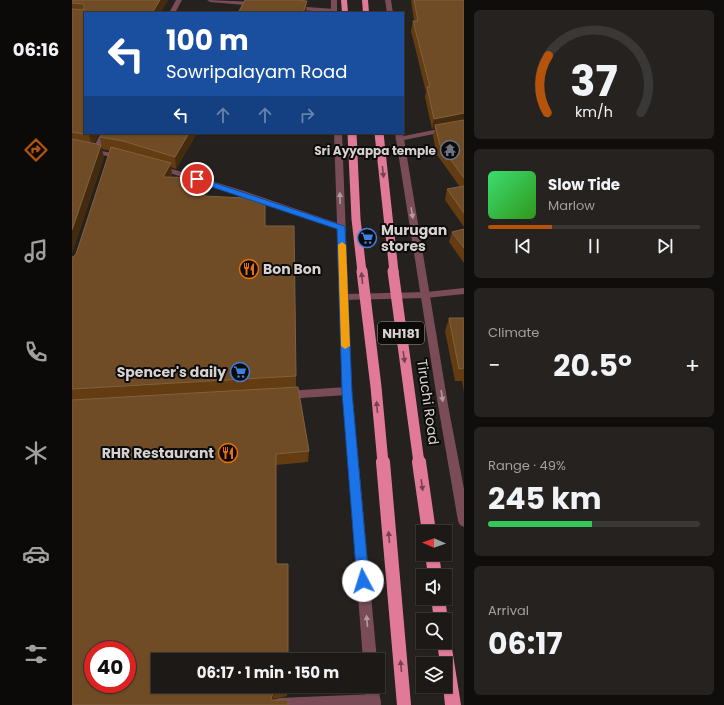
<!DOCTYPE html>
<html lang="en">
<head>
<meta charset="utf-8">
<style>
  :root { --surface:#1c1917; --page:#252220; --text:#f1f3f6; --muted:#a0a0a1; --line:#3a3836; --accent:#b45309 }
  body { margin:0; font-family:Poppins,sans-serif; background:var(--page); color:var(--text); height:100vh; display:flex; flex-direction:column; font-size:15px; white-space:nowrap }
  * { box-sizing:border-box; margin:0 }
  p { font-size:13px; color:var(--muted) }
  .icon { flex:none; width:22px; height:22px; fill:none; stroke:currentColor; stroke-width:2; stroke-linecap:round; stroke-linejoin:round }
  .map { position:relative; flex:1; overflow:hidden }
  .drawer { display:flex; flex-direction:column; gap:10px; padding:10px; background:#0f0e0d; width:260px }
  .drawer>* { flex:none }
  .banner { position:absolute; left:12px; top:12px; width:320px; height:122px; border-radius:0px; box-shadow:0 1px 3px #0004,0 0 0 1px var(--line); background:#1a4fa0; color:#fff; overflow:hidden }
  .needle { width:26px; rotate:272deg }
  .buttons { position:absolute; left:344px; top:525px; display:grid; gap:8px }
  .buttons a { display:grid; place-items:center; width:36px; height:36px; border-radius:0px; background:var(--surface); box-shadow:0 1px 3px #0004,0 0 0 1px var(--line); font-size:20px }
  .speed { position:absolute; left:12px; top:641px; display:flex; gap:8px; font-size:20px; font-weight:700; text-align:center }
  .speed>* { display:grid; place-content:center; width:52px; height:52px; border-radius:50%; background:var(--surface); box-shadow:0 1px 3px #0004,0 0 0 1px var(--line); line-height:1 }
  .speed .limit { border:6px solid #d22; background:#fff; color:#111 }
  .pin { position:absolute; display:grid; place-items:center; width:34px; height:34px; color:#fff; margin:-17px; border:2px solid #fff; border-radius:50%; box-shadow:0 1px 4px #0007 }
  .me { position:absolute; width:44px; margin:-22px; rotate:355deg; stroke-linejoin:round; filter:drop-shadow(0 0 3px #0008) }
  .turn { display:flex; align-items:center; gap:14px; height:84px; padding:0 16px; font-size:18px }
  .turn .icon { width:52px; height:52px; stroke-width:2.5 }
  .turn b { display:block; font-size:28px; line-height:34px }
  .lanes { display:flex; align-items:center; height:38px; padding:0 16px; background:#0003; justify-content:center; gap:20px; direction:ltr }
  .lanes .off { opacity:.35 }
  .big { font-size:30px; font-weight:700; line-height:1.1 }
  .drawer .card { flex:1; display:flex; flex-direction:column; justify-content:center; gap:6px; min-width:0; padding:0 14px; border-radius:6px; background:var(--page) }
  .drawer .dial { align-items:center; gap:0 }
  .dial svg { height:104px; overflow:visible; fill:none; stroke:var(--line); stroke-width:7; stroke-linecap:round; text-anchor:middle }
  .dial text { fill:var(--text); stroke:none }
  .song { display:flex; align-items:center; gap:12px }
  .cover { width:48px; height:48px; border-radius:6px; background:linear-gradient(135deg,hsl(140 70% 55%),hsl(110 70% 35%)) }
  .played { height:4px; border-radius:2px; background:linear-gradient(90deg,var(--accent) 30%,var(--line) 30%) }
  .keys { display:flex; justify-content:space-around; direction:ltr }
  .heat { display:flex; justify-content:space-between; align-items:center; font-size:22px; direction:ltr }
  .charge { height:6px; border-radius:3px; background:linear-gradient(90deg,#34c759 49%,var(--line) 0) }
  .trip { position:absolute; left:79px; top:653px; width:234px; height:40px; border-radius:0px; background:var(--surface); box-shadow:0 1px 3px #0004,0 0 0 1px var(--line); font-weight:700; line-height:40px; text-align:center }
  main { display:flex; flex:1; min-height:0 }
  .menu { display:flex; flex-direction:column; width:72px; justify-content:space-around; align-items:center; background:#0b0a09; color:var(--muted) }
  .menu .icon { width:28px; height:28px }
  .menu .current { color:var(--accent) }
  .menu b { font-size:18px; color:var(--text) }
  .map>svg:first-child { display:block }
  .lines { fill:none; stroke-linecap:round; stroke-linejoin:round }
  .minor { fill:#794c58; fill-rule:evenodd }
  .tertiary { fill:#794c58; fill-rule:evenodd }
  .trunk { fill:#e07a98; fill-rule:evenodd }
  .trunk-bridge-far2 { stroke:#e07a98; stroke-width:9 }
  .trunk-bridge-far1 { stroke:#e07a98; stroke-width:11 }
  .trunk-bridge { stroke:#e07a98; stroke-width:14 }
  .wall { fill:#633c11 }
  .shaded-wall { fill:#452b0e }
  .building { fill:#6f4c26; stroke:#7f6141; fill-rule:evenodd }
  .oneway { fill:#764251 }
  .oneway2 { fill:#b09ca1 }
  .route { fill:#1a73e8; stroke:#114b97 }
  .slow { fill:#f59e0b }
  .labels { text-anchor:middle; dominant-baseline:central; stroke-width:4; stroke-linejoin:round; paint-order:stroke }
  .far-poi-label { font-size:12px; font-weight:bold; fill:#d5d2d1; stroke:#0d0b0a; text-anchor:end }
  .shield { fill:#0d0b0a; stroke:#999695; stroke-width:1 }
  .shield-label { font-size:13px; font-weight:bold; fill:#d5d2d1 }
  .poi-label { font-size:14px; font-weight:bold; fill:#d5d2d1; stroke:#0d0b0a; text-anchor:start }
  .street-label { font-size:14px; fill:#d5d2d1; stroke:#0d0b0a }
</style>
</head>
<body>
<main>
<nav class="menu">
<b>06:16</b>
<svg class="icon current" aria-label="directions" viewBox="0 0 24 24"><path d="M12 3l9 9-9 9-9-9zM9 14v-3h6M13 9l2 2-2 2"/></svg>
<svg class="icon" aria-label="music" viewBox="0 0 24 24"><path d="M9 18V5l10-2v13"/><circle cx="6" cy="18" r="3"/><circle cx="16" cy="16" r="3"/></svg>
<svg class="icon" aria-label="phone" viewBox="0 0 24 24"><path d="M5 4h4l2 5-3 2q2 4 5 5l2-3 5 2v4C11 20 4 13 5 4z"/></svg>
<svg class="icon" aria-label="climate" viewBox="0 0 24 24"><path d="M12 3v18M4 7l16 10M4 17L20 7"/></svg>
<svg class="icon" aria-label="car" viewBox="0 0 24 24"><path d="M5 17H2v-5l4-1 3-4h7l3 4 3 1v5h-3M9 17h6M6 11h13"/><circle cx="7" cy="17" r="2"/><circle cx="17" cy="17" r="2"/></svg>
<svg class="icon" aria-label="filters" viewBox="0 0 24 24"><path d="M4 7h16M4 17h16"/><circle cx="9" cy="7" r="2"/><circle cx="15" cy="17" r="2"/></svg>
</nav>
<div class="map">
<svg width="392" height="705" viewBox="0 0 392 705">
  <rect width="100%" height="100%" fill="#25211f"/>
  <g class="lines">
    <path class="minor" d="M 104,0 L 110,0 L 103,13 L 97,13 Z
      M 135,0 L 184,2 L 187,4 L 184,6 L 138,2 Z
      M 222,6 L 262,9 L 265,11 L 262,13 L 220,9 L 220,7 Z
      M 392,124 L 392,128 L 327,141 L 323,139 L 327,137 Z
      M 29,133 L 37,133 L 26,154 L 20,154 L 19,152 Z
      M 392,288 L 392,294 L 354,298 L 272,300 L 267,297 L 272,294 L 354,292 Z
      M 275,387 L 279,388 L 280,391 L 279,394 L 275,395 L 214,399 L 210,398 L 209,395 L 210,392 L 214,391 Z
      M 302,694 L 307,696 L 309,701 L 308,705 L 200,705 L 202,700 L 207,698 Z"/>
    <path class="tertiary" d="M 259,0 L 265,0 L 265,13 L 259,13 Z
      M 313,0 L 319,0 L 321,13 L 315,13 Z
      M 262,133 L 270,133 L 280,391 L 305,660 L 291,660 L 270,391 L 265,229 L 83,168 L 84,166 L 90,166 L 172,191 L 265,223 Z
      M 323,133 L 331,133 L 376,405 L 392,489 L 392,527 L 388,525 L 386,521 L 366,405 Z
      M 0,145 L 50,155 L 54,157 L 50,159 L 0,149 Z
      M 306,683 L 309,705 L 295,705 L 293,686 L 306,686 Z"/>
    <path class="trunk" d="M 269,0 L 275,0 L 276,13 L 270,13 Z
      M 290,0 L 296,0 L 297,13 L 291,13 Z
      M 353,554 L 367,554 L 370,576 L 356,576 Z
      M 359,598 L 373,598 L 376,620 L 374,625 L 373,626 L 373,620 L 362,620 Z
      M 373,635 L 377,637 L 379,642 L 389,705 L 373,705 L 371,686 L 373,686 L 373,664 L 368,664 L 365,642 L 373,642 Z"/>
    <path class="trunk-bridge-far2" d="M 280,133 L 284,219 L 290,272
      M 307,133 L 322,272"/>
    <path class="trunk-bridge-far1" d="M 290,271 L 304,387 L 311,463
      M 321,271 L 347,463"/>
    <path class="trunk-bridge" d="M 311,462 L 332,705
      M 347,462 L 357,532"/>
  </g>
  <path class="wall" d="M 0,0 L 96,0 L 88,13 L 13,13 L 13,133 L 27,133 L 22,143 L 32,157 L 0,253 Z
    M 339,0 L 392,0 L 392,227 L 373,200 L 375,189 L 388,187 L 365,155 L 361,136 L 363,128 L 360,129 L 353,97 L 354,92 L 339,31 L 341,21 L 342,21 Z
    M 30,133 L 125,133 L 104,169 L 99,167 L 100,176 L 100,177 L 135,178 L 136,191 L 135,196 L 193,226 L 224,376 L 224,388 L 237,451 L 236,462 L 204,465 L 204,564 L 216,686 L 215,696 L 201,699 L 201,700 L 0,705 L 0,257 L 1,257 L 4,254 L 38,151 L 30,149 L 28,137 Z
    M 392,229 L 392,263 L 377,242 L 380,232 Z
    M 377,318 L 392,318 L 392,392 L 390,381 L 383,381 L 373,331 Z"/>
  <path class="shaded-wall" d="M 88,0 L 96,0 L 88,13 L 80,13 Z
    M 235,1 L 234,13 L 231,13 Z
    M 392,113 L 392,121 L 363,125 L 363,128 L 360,129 L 362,119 Z
    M 18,133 L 27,133 L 20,147 L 17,135 Z
    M 117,133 L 125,133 L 104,169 L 103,157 Z
    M 29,145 L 32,157 L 0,253 L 0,230 Z
    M 99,163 L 100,176 L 93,189 L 91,177 Z
    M 135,178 L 136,191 L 133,209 L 132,196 Z
    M 202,692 L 201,699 L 199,704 L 199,698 Z"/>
  <path class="building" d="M 0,0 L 88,0 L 80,13 L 13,13 L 13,133 L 18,133 L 17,135 L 0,132 L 0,9 L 11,10 L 12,9 L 12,4 L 0,3 Z
    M 173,0 L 225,0 L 235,1 L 231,13 L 166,13 Z
    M 342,0 L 392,0 L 392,113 L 362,119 L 355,87 L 358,87 L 341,21 L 346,21 Z
    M 392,120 L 392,178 L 368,145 L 363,125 Z
    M 30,133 L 117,133 L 103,157 L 51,141 L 28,137 Z
    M 0,139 L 29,145 L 0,230 Z
    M 39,147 L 99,163 L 91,177 L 135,178 L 132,196 L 193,199 L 193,226 L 222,226 L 224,376 L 0,389 L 0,257 L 1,257 L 4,254 Z
    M 392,186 L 392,213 L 375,189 Z
    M 392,229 L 392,248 L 380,232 Z
    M 377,318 L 392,318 L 392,368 L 387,369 Z
    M 226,387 L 237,451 L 204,454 L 204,564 L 216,564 L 216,660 L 86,660 L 86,686 L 216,686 L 216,689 L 202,692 L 199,698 L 200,700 L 216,700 L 216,705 L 0,705 L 0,400 ZM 21,650 L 55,650 L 55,684 L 21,684 Z"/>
  <defs><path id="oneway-solid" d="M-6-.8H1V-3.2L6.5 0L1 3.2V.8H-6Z"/></defs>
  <g class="oneway">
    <use href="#oneway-solid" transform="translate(311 172) rotate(84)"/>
    <use href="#oneway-solid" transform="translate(290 278) rotate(-96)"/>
    <use href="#oneway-solid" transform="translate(332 357) rotate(82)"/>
    <use href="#oneway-solid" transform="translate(305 407) rotate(-95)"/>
    <use href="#oneway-solid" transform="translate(350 485) rotate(82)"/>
    <use href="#oneway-solid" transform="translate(317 537) rotate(-95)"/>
    <use href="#oneway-solid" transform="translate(329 666) rotate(-95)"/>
  </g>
  <g class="oneway2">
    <use href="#oneway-solid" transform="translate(268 198) rotate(-92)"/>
    <use href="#oneway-solid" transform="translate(340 213) rotate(81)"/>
    <use href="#oneway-solid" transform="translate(370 396) rotate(81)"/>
    <use href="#oneway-solid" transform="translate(295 621) rotate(-95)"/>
  </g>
  <path class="route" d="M 125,177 L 272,226 L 273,227 L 280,392 L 297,581 L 295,585 L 291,587 L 287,585 L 285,581 L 270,392 L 265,229 L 122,181 L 122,178 Z"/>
  <path class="slow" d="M 270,242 L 274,245 L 278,346 L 273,349 L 269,346 L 266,245 Z"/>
  <defs>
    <symbol id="temple-ring" viewBox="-11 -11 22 22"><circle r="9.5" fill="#0d0b0a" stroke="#6b7280" stroke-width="1.5"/><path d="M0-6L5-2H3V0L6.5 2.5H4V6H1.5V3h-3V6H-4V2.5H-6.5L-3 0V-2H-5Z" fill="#6b7280"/></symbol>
    <symbol id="supermarket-ring" viewBox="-11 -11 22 22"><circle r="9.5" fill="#0d0b0a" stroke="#3f7fe0" stroke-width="1.5"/><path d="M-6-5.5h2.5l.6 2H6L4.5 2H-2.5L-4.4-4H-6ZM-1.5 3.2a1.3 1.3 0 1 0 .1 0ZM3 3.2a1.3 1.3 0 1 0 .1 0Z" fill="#3f7fe0"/></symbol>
    <symbol id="restaurant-ring" viewBox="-11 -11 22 22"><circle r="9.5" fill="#0d0b0a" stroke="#e8710a" stroke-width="1.5"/><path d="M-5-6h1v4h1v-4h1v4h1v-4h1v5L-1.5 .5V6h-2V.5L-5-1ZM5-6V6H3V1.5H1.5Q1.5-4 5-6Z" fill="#e8710a"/></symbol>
  </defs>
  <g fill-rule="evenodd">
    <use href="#temple-ring" x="367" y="139" width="22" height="22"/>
    <use href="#supermarket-ring" x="284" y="227" width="22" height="22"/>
    <use href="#restaurant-ring" x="166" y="258" width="22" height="22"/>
    <use href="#supermarket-ring" x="157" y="361" width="22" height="22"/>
    <use href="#restaurant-ring" x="145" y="442" width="22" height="22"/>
  </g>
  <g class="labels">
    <g class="far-poi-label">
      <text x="364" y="150">Sri Ayyappa temple</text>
    </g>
    <rect class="shield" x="306" y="322" width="46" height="22" rx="3"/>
    <g class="shield-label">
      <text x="329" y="333">NH181</text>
    </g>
    <g class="poi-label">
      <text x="309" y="230">Murugan<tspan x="309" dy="16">stores</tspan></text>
      <text x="191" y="269">Bon Bon</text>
      <text x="154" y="372" text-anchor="end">Spencer's daily</text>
      <text x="142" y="453" text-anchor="end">RHR Restaurant</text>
    </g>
    <g class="street-label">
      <text transform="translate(356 402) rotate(82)">Tiruchi Road</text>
    </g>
  </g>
</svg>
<div class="buttons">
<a><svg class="needle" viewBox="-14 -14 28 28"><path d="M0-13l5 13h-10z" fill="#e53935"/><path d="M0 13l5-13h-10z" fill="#a0a0a1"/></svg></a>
<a><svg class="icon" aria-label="sound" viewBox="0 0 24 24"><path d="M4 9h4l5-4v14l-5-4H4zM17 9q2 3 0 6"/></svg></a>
<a><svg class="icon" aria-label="search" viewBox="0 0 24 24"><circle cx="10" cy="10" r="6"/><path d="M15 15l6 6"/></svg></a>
<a><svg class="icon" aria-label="layers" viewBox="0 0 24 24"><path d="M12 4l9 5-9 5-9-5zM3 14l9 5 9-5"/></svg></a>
</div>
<div class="speed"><div class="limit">40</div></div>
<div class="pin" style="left:125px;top:179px;background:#d93025"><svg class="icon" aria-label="arrive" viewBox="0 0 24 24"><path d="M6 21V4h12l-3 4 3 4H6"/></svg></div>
<svg class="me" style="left:291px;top:581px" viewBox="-20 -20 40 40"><circle r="19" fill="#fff"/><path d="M0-13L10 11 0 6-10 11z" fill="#1a73e8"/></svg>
<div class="trip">06:17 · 1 min · 150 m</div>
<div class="banner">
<div class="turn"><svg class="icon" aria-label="left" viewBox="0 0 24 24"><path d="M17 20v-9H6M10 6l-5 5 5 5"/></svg><div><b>100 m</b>Sowripalayam Road</div></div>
<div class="lanes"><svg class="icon" aria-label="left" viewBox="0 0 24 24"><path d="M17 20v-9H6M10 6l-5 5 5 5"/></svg><svg class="icon off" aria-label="ahead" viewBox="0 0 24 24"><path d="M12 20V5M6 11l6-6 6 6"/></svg><svg class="icon off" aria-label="ahead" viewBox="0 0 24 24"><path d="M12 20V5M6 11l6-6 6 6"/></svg><svg class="icon off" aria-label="right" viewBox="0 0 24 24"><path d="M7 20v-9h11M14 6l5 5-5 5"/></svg></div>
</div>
</div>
<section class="drawer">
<div class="card dial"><svg viewBox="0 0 100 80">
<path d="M14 69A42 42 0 1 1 86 69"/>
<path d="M14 69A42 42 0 0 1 15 25" stroke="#b45309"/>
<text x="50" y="56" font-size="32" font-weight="700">37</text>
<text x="50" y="72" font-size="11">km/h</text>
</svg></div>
<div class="card">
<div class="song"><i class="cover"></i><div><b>Slow Tide</b><p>Marlow</p></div></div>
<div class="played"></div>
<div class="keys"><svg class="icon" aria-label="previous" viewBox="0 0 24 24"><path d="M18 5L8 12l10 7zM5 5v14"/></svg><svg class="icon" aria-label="pause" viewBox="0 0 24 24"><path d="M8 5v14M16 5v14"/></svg><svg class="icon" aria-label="next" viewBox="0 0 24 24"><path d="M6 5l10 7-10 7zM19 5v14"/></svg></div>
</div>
<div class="card"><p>Climate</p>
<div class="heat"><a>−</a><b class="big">20.5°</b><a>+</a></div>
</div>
<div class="card"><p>Range · 49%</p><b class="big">245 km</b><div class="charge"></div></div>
<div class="card"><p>Arrival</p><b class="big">06:17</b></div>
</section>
</main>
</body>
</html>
